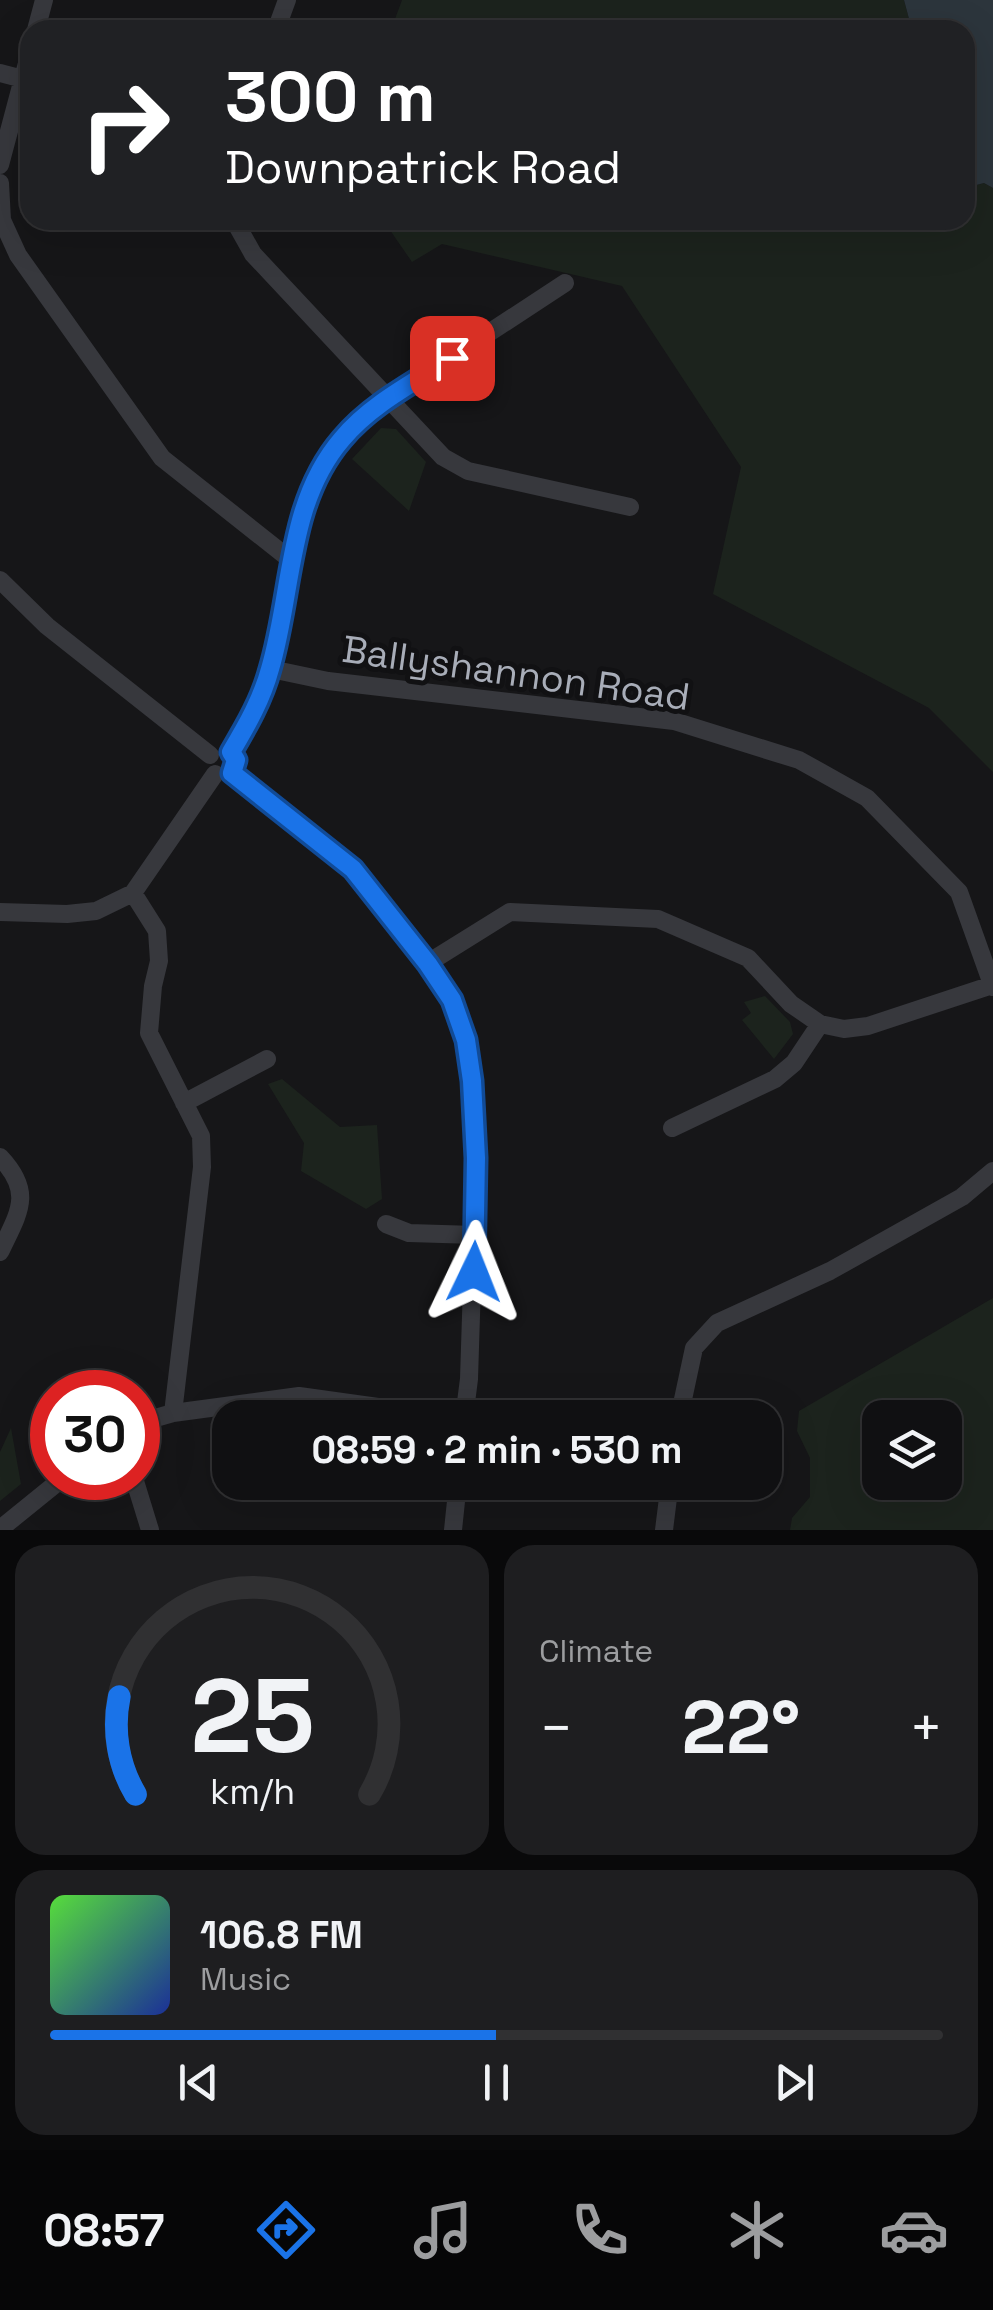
<!DOCTYPE html>
<html lang="en">
<head>
<meta charset="utf-8">
<style>
  :root { --surface:#101012; --page:#1e1e20; --text:#f1f3f6; --muted:#9c9d9f; --line:#303032; --accent:#1a73e8 }
  body { margin:0; font-family:"Space Grotesk",sans-serif; background:var(--page); color:var(--text); height:100vh; display:flex; flex-direction:column; font-size:38px; white-space:nowrap }
  * { box-sizing:border-box; margin:0 }
  p { font-size:32px; color:var(--muted) }
  .icon { flex:none; width:55px; height:55px; fill:none; stroke:currentColor; stroke-width:2; stroke-linecap:round; stroke-linejoin:round }
  .map { position:relative; height:1530px; overflow:hidden }
  .drawer { display:flex; flex-direction:column; gap:15px; padding:15px; background:#09090a; flex:1 }
  .drawer>* { flex:none }
  .banner { position:absolute; left:20px; top:20px; width:955px; height:210px; border-radius:30px; box-shadow:0 10px 40px #0002,0 0 0 2px var(--line); background:#202124; color:#fff; overflow:hidden }
  .tools { position:absolute; left:862px; top:1400px; display:grid; gap:20px }
  .tools a { display:grid; place-items:center; width:100px; height:100px; border-radius:20px; background:var(--surface); box-shadow:0 10px 40px #0002,0 0 0 2px var(--line); font-size:50px }
  .speed { position:absolute; left:30px; top:1370px; display:flex; gap:20px; font-size:50px; font-weight:700; text-align:center }
  .speed>* { display:grid; place-content:center; width:130px; height:130px; border-radius:50%; background:var(--surface); box-shadow:0 10px 40px #0002,0 0 0 2px var(--line); line-height:1 }
  .speed .limit { border:15px solid #d22; background:#fff; color:#111 }
  .pin { position:absolute; display:grid; place-items:center; width:85px; height:85px; color:#fff; margin:-42px; border-radius:20px; box-shadow:0 5px 15px #0006 }
  .me { position:absolute; width:110px; margin:-55px; rotate:2deg; stroke-linejoin:round; filter:drop-shadow(0 0 8px #0008) }
  .turn { display:flex; align-items:center; gap:35px; height:210px; padding:0 40px; font-size:45px }
  .turn .icon { width:130px; height:130px; stroke-width:2.5 }
  .turn b { display:block; font-size:70px; line-height:85px }
  .big { font-size:75px; font-weight:700; line-height:1.1 }
  .drawer .widget { flex:1; display:flex; flex-direction:column; justify-content:center; gap:15px; min-width:0; padding:0 35px; border-radius:30px; background:var(--page) }
  .drawer .dial { align-items:center; gap:0 }
  .dial svg { height:260px; overflow:visible; fill:none; stroke:var(--line); stroke-width:7; stroke-linecap:round; text-anchor:middle }
  .dial text { fill:var(--text); stroke:none }
  .song { display:flex; align-items:center; gap:30px }
  .cover { width:120px; height:120px; border-radius:15px; background:linear-gradient(135deg,hsl(110 70% 55%),hsl(230 70% 35%)) }
  .played { height:10px; border-radius:5px; background:linear-gradient(90deg,var(--accent) 50%,var(--line) 50%) }
  .keys { display:flex; justify-content:space-around; direction:ltr }
  .heat { display:flex; justify-content:space-between; align-items:center; font-size:55px; direction:ltr }
  .drawer .tiles { flex:1; display:grid; gap:15px; grid-template-columns:1fr 1fr }
  .widget:last-child { grid-column:span 2 }
  .trip { position:absolute; left:212px; top:1400px; width:570px; height:100px; border-radius:30px; background:var(--surface); box-shadow:0 10px 40px #0002,0 0 0 2px var(--line); font-weight:700; line-height:100px; text-align:center }
  .dock { display:flex; height:160px; justify-content:space-around; align-items:center; background:#060607; color:var(--muted) }
  .dock .icon { width:70px; height:70px }
  .dock .current { color:var(--accent) }
  .dock b { font-size:45px; color:var(--text) }
  .map>svg:first-child { display:block }
  .green { fill:#1c231d; fill-rule:evenodd }
  .water { fill:#2c353c }
  .lines { fill:none; stroke-linecap:round; stroke-linejoin:round }
  .minor { stroke:#37383d; stroke-width:18 }
  .route-casing { stroke:#114b97; stroke-width:25 }
  .route { stroke:#1a73e8; stroke-width:18 }
  .labels { text-anchor:middle; dominant-baseline:central; stroke-width:10; stroke-linejoin:round; paint-order:stroke }
  .street-label { font-size:38px; fill:#a8adb8; stroke:#111113 }
</style>
</head>
<body>
<div class="map">
<svg width="993" height="1530" viewBox="0 0 993 1530">
  <rect width="100%" height="100%" fill="#161618"/>
  <path class="green" d="M 402,0 L 904,0 L 912,30 L 391,30 Z
    M 984,183 L 993,188 L 993,772 L 929,708 L 713,594 L 741,467 L 622,286 L 442,244 L 412,262 L 383,220 L 965,220 L 965,188 Z
    M 381,428 L 396,429 L 426,462 L 409,511 L 352,459 Z
    M 765,996 L 790,1022 L 793,1034 L 774,1059 L 742,1020 L 751,1013 L 744,1002 Z
    M 282,1079 L 340,1127 L 377,1125 L 382,1199 L 366,1209 L 301,1171 L 304,1143 L 268,1084 Z
    M 993,1298 L 993,1530 L 790,1530 L 792,1518 L 810,1497 L 810,1458 L 797,1431 L 799,1411 ZM 880,1418 L 945,1418 L 945,1482 L 880,1482 Z
    M 11,1428 L 21,1484 L 0,1501 L 0,1452 Z"/>
  <path class="water" d="M 904,0 L 993,0 L 993,188 L 984,183 L 965,188 L 965,30 L 912,30 Z"/>
  <g class="lines">
    <path class="minor" d="M 36,30 L 44,0
      M 276,30 L 287,0
      M 0,73 L 23,79
      M 0,165 L 30,52
      M 0,183 L 2,220 L 18,255 L 162,458 L 292,561
      M 234,220 L 253,254 L 443,457 L 468,471 L 630,507
      M 0,580 L 47,626 L 210,755
      M 271,669 L 328,681 L 674,721 L 799,760 L 867,798 L 959,892 L 993,987
      M 231,752 C 247,725 262,699 270,669 C 289,605 286,529 320,469 C 333,447 351,429 370,411 L 565,283
      M 231,773 L 309,832 L 368,886 L 428,963 L 452,1000 L 466,1040 L 476,1158 L 469,1379 L 464,1418
      M 133,893 L 157,931 L 159,961 L 153,986 L 149,1033 L 201,1136 L 202,1167 L 173,1413
      M 0,912 L 67,914 L 96,911 L 133,893 L 215,774
      M 428,963 L 510,912 L 658,919 L 748,958 L 791,1004 L 820,1024 L 844,1029 L 868,1026 L 992,985
      M 184,1103 L 267,1059
      M 672,1128 L 775,1079 L 794,1063 L 820,1024
      M 0,1157 C 34,1193 19,1212 0,1252
      M 386,1224 L 409,1233 L 475,1235
      M 679,1418 L 694,1348 L 717,1323 L 830,1271 L 962,1197 L 993,1171
      M 138,1423 L 173,1413 L 299,1396 L 457,1418
      M 134,1478 L 150,1530
      M 0,1529 L 63,1478
      M 453,1530 L 458,1482
      M 664,1530 L 670,1482"/>
  </g>
  <g class="lines">
    <defs>
      <path id="route" d="M 452,358 C 415,382 371,404 342,439 C 287,503 293,592 270,669 C 262,699 247,725 231,752 L 236,760 L 232,773 L 353,869 L 428,964 L 452,1000 L 466,1040 L 472,1081 L 476,1158 L 474,1272"/>
    </defs>
    <use href="#route" class="route-casing"/>
    <use href="#route" class="route"/>
  </g>
  <g class="labels">
    <g class="street-label">
      <text transform="translate(516 673) rotate(8)">Ballyshannon Road</text>
    </g>
  </g>
</svg>
<div class="tools">
<a><svg class="icon" aria-label="layers" viewBox="0 0 24 24"><path d="M12 4l9 5-9 5-9-5zM3 14l9 5 9-5"/></svg></a>
</div>
<div class="speed"><div class="limit">30</div></div>
<div class="pin" style="left:452px;top:358px;background:#d93025"><svg class="icon" aria-label="arrive" viewBox="0 0 24 24"><path d="M6 21V4h12l-3 4 3 4H6"/></svg></div>
<svg class="me" style="left:474px;top:1272px" viewBox="-20 -20 40 40"><path d="M0-17L14 15 0 8-14 15z" fill="#1a73e8" stroke="#fff" stroke-width="4"/></svg>
<div class="trip">08:59 · 2 min · 530 m</div>
<div class="banner">
<div class="turn"><svg class="icon" aria-label="right" viewBox="0 0 24 24"><path d="M7 20v-9h11M14 6l5 5-5 5"/></svg><div><b>300 m</b>Downpatrick Road</div></div>
</div>
</div>
<section class="drawer">
<div class="tiles">
<div class="widget dial"><svg viewBox="0 0 100 80">
<path d="M14 69A42 42 0 1 1 86 69"/>
<path d="M14 69A42 42 0 0 1 9 39" stroke="#1a73e8"/>
<text x="50" y="56" font-size="32" font-weight="700">25</text>
<text x="50" y="72" font-size="11">km/h</text>
</svg></div>
<div class="widget"><p>Climate</p>
<div class="heat"><a>−</a><b class="big">22°</b><a>+</a></div>
</div>
<div class="widget">
<div class="song"><i class="cover"></i><div><b>106.8 FM</b><p>Music</p></div></div>
<div class="played"></div>
<div class="keys"><svg class="icon" aria-label="previous" viewBox="0 0 24 24"><path d="M18 5L8 12l10 7zM5 5v14"/></svg><svg class="icon" aria-label="pause" viewBox="0 0 24 24"><path d="M8 5v14M16 5v14"/></svg><svg class="icon" aria-label="next" viewBox="0 0 24 24"><path d="M6 5l10 7-10 7zM19 5v14"/></svg></div>
</div>
</div>
</section>
<nav class="dock">
<b>08:57</b>
<svg class="icon current" aria-label="directions" viewBox="0 0 24 24"><path d="M12 3l9 9-9 9-9-9zM9 14v-3h6M13 9l2 2-2 2"/></svg>
<svg class="icon" aria-label="music" viewBox="0 0 24 24"><path d="M9 18V5l10-2v13"/><circle cx="6" cy="18" r="3"/><circle cx="16" cy="16" r="3"/></svg>
<svg class="icon" aria-label="phone" viewBox="0 0 24 24"><path d="M5 4h4l2 5-3 2q2 4 5 5l2-3 5 2v4C11 20 4 13 5 4z"/></svg>
<svg class="icon" aria-label="climate" viewBox="0 0 24 24"><path d="M12 3v18M4 7l16 10M4 17L20 7"/></svg>
<svg class="icon" aria-label="car" viewBox="0 0 24 24"><path d="M5 17H2v-5l4-1 3-4h7l3 4 3 1v5h-3M9 17h6M6 11h13"/><circle cx="7" cy="17" r="2"/><circle cx="17" cy="17" r="2"/></svg>
</nav>
</body>
</html>
